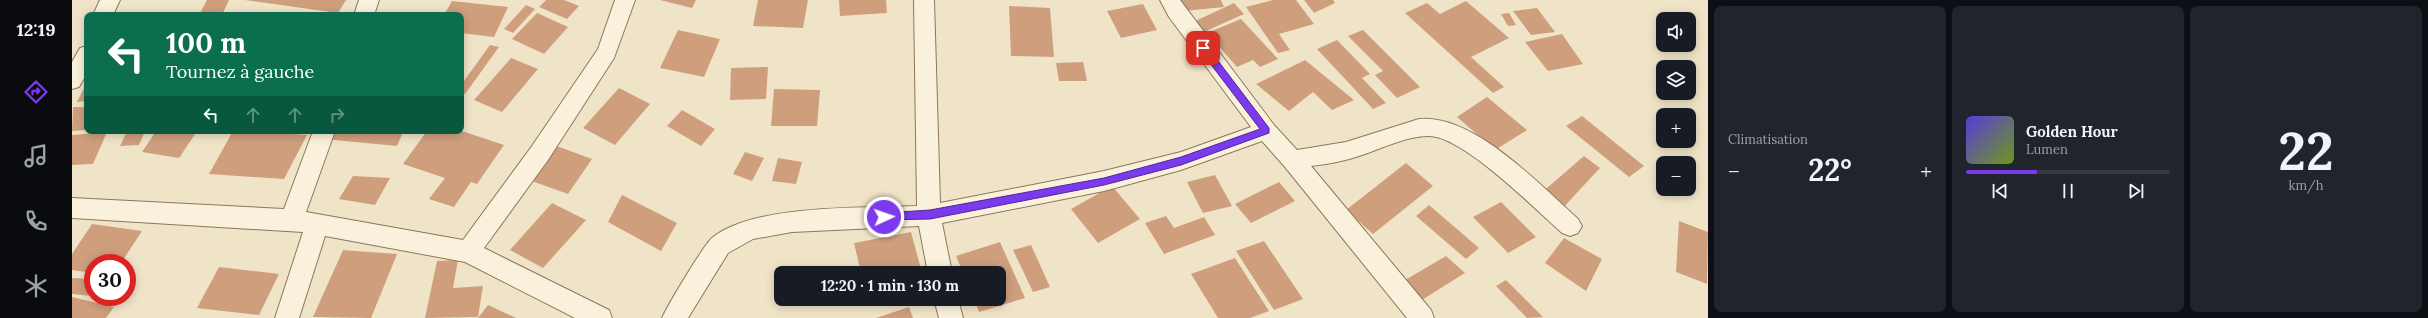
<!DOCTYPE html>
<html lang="fr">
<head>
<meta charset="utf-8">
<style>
  :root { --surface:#171b24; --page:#20242c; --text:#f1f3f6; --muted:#9ea1a6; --line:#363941; --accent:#7c3aed }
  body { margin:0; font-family:Lora,serif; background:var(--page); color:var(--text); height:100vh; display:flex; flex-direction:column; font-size:15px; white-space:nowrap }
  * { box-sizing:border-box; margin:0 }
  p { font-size:13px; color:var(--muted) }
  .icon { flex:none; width:22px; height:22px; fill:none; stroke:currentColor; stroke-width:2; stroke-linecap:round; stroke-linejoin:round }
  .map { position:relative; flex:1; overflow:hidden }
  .sheet { display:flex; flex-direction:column; gap:6px; padding:6px; background:#0d0f14; width:720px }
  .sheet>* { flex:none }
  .hud { position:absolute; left:12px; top:12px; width:380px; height:122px; border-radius:8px; box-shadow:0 2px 10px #0003; background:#0b6e4f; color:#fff; overflow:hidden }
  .buttons { position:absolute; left:1584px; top:12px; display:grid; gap:8px }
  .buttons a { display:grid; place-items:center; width:40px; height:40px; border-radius:8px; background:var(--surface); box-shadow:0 2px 10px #0003; font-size:20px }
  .speed { position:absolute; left:12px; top:254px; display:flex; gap:8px; font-size:20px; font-weight:700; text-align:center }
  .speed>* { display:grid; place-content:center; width:52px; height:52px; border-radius:50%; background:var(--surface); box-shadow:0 2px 10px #0003; line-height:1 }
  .speed .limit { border:6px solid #d22; background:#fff; color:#111 }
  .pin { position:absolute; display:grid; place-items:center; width:34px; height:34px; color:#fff; margin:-17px; border-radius:8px; box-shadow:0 2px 6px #0006 }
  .me { position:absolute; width:44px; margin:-22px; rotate:87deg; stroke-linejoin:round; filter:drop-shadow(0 0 3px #0008) }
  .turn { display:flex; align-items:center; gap:14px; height:84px; padding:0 16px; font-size:18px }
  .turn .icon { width:52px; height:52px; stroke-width:2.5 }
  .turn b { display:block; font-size:28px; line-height:34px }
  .lanes { display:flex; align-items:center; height:38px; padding:0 16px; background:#0003; justify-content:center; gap:20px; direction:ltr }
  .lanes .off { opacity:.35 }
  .big { font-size:30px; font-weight:700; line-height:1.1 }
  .sheet .widget { flex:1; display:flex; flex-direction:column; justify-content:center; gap:6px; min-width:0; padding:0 14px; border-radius:8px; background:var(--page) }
  .sheet .dial { align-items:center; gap:0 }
  .dial b { font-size:52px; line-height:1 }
  .song { display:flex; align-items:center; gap:12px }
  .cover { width:48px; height:48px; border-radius:6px; background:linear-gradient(135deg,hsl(250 70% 55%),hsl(80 70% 35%)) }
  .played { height:4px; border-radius:2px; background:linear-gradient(90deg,var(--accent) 35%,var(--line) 35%) }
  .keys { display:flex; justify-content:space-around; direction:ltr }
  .heat { display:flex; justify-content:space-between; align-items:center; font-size:22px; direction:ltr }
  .sheet .tiles { flex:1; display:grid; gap:6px; grid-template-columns:repeat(3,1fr) }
  .trip { position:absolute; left:702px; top:266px; width:232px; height:40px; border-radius:8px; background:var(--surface); box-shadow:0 2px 10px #0003; font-weight:700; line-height:40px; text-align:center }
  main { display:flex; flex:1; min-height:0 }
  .dock { display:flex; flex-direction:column; width:72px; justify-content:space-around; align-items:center; background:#090b0e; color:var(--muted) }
  .dock .icon { width:28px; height:28px }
  .dock .on { color:var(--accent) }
  .dock b { font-size:18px; color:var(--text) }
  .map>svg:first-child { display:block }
  .building { fill:#cf9f7d }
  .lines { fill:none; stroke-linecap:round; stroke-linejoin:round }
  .street-casing { stroke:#8d765c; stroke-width:2 }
  .street { fill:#faf1dc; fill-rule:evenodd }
  .route { fill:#7c3aed; stroke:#51269a }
</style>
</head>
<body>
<main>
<nav class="dock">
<b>12:19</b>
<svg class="icon on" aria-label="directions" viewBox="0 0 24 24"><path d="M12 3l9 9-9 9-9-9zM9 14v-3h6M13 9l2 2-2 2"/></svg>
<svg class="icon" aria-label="music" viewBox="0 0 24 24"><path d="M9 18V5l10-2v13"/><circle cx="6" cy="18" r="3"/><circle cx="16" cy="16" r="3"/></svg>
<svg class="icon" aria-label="phone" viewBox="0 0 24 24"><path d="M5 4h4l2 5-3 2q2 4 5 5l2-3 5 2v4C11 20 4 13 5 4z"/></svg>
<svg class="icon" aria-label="climate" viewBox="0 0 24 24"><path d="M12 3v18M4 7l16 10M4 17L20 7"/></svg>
</nav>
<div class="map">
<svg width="1636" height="318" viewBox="0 0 1636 318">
  <rect width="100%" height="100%" fill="#f0e4c8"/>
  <path class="building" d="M 135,0 L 157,0 L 150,15 L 127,15 Z
    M 173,0 L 274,0 L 266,13 Z
    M 474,0 L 492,0 L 507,6 L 495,19 L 467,7 Z
    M 588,0 L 624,0 L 620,8 Z
    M 686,0 L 736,0 L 731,28 L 681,26 Z
    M 767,0 L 814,0 L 815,13 L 768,16 Z
    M 1108,0 L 1149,0 L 1152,7 L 1112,11 Z
    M 1201,0 L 1224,0 L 1242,24 L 1207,34 L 1218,50 L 1206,53 L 1174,7 Z
    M 1232,0 L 1261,0 L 1263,3 L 1242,13 Z
    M 380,1 L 436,7 L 422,37 L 389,33 L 389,15 L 372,15 Z
    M 1394,1 L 1437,38 L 1399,57 L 1432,87 L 1421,93 L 1333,13 L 1355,3 L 1368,14 Z
    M 1162,3 L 1172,14 L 1125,35 L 1117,24 Z
    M 1071,4 L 1085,30 L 1049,38 L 1035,11 Z
    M 454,5 L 463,9 L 441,33 L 432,29 Z
    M 937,6 L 978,8 L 982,57 L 939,56 Z
    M 1465,8 L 1483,32 L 1459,35 L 1441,11 Z
    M 465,13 L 496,27 L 472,54 L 440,39 Z
    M 1437,13 L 1444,25 L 1436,26 L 1429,14 Z
    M 1169,19 L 1206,59 L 1188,67 L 1181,60 L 1165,67 L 1135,33 Z
    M 606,30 L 648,39 L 632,77 L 588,68 Z
    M 1291,30 L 1348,87 L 1325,98 L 1303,75 L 1311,71 L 1276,36 Z
    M 1490,34 L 1511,64 L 1476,71 L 1453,42 Z
    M 1265,40 L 1298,74 L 1290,78 L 1314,103 L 1301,109 L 1245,49 Z
    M 418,45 L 427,47 L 393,94 L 389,93 L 389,85 Z
    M 439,58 L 466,69 L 430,112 L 402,100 Z
    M 1233,60 L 1282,100 L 1260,110 L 1241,92 L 1217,111 L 1184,84 Z
    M 1011,62 L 1015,81 L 987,81 L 984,63 Z
    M 696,67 L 694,99 L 658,100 L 659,68 Z
    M 15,82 L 15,101 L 5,102 Z
    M 547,88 L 578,104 L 543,145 L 511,128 Z
    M 702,89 L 748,90 L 745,126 L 699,126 Z
    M 1415,97 L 1455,130 L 1423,150 L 1385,117 Z
    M 1,107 L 15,107 L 15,130 L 0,131 Z
    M 610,110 L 643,129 L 629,146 L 595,126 Z
    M 1510,116 L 1572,166 L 1557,177 L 1494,126 Z
    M 55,131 L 73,131 L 67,145 L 48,146 Z
    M 84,131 L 125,131 L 107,158 L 70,152 Z
    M 161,131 L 185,131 L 235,135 L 212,179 L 137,174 Z
    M 256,131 L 320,131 L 331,132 L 325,146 L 252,139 Z
    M 355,131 L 390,131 L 432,145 L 405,184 L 399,182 L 382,207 L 357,199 L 373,178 L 331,164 Z
    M 35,132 L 21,164 L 0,165 L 0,135 Z
    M 482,145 L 520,159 L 496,194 L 457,180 Z
    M 673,152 L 692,158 L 680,181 L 661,174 Z
    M 1512,156 L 1528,168 L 1488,211 L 1468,194 Z
    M 706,158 L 730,162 L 724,184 L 700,181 Z
    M 1334,163 L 1361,186 L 1301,234 L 1274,210 Z
    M 1143,175 L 1160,206 L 1131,213 L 1115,182 Z
    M 281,176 L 318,178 L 303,205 L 267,199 Z
    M 1207,182 L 1223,201 L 1179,223 L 1163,204 Z
    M 1040,186 L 1068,219 L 1026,243 L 999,209 Z
    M 550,195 L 605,223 L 589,251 L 536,222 Z
    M 1429,202 L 1464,237 L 1436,253 L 1401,217 Z
    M 480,203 L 514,220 L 471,268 L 438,250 Z
    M 1357,205 L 1407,248 L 1394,259 L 1344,216 Z
    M 1094,216 L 1102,228 L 1132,217 L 1143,235 L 1092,254 L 1073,223 Z
    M 1607,221 L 1636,232 L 1635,284 L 1604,272 Z
    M 20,224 L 70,231 L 49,263 L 21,263 L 21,273 L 0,270 L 0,254 Z
    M 839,232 L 850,273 L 789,273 L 782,243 Z
    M 1492,238 L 1530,259 L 1514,291 L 1473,263 Z
    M 1192,241 L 1231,299 L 1202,310 L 1164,251 Z
    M 928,242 L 953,298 L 907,312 L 902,299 L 927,299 L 927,273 L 891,273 L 884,256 Z
    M 959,245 L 978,287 L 961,292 L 941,250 Z
    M 271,250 L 325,254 L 299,318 L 241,317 Z
    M 1374,256 L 1393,273 L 1345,303 L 1328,283 Z
    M 1163,258 L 1197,311 L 1178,318 L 1146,318 L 1119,274 Z
    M 386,260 L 381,288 L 411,286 L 406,317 L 353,318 L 365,261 Z
    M 147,267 L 207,274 L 187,315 L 125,308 Z
    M 0,278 L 21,279 L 20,296 L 0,294 Z
    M 1434,280 L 1471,317 L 1455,318 L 1424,286 Z
    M 0,297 L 42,307 L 34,318 L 0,318 Z
    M 795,299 L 811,299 L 811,300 L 796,303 Z
    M 416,305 L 444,318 L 406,318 Z
    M 837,307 L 841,318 L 804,318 Z"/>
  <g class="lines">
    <defs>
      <path id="street" d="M 28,0 L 48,0 L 41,15 L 21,15 Z
        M 287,0 L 307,0 L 302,15 L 282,15 Z
        M 543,0 L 563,0 L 542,58 L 476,160 L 412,248 L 537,310 L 540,318 L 503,318 L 393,262 L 253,236 L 227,318 L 203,318 L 231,232 L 0,218 L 0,198 L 212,209 L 241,131 L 263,131 L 234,212 L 391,240 L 460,146 L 526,49 Z
        M 842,0 L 862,0 L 868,203 L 1032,171 L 1109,152 L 1179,127 L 1097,17 L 1088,0 L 1108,0 L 1202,125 L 1225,150 L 1274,142 L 1347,119 C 1401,113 1469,186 1506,219 L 1510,226 L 1506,233 L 1498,236 L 1490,233 C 1463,209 1391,136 1357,136 C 1334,136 1311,148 1290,155 C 1273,161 1257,164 1239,166 L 1359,310 L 1362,318 L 1335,318 L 1213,167 L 1190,141 L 1109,170 L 1032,191 L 870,223 L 880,273 L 856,273 L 847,226 L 720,232 L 681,239 L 656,253 L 616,318 L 590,318 C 596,305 631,246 640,238 C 681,204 792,208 845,206 Z
        M 15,46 L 15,73 L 7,87 L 0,89 L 0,62 L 8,48 Z
        M 862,299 L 886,299 L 891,318 L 867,318 Z"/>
    </defs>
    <use href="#street" class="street-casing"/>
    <use href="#street" class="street"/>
  </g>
  <path class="route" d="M 1128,45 L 1134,45 L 1197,128 L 1197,133 L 1109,165 L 1032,185 L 858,219 L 808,220 L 807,217 L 812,213 L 858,210 L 1032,178 L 1109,157 L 1188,129 L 1128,50 Z"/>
</svg>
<div class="buttons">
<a><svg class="icon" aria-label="sound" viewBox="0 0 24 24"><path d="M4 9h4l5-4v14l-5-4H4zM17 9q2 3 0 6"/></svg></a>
<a><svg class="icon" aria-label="layers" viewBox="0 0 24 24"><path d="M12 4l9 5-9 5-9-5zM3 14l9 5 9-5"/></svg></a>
<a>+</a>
<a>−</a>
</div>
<div class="speed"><div class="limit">30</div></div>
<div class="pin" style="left:1131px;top:48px;background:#d93025"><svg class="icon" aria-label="arrive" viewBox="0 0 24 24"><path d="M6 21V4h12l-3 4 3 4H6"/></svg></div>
<svg class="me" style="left:812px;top:217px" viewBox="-20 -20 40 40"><circle r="17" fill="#7c3aed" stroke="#fff" stroke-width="3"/><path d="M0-11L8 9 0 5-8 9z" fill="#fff"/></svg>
<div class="trip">12:20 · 1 min · 130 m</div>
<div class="hud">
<div class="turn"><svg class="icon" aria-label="left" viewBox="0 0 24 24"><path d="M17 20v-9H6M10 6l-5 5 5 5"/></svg><div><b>100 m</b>Tournez à gauche</div></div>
<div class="lanes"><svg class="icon" aria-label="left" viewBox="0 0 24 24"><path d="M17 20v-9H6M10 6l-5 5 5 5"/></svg><svg class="icon off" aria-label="ahead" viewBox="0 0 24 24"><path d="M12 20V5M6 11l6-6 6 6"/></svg><svg class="icon off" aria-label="ahead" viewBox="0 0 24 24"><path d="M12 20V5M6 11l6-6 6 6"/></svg><svg class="icon off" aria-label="right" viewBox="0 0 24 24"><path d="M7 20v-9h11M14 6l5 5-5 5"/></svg></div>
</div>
</div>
<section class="sheet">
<div class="tiles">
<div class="widget"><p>Climatisation</p>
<div class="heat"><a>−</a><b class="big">22°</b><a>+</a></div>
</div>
<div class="widget">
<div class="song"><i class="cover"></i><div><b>Golden Hour</b><p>Lumen</p></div></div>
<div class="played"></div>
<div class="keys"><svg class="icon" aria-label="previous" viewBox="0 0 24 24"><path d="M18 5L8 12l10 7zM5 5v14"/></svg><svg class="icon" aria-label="pause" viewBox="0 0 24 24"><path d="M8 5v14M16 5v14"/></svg><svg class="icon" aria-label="next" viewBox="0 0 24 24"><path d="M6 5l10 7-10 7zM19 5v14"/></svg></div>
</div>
<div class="widget dial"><b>22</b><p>km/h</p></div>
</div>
</section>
</main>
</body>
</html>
